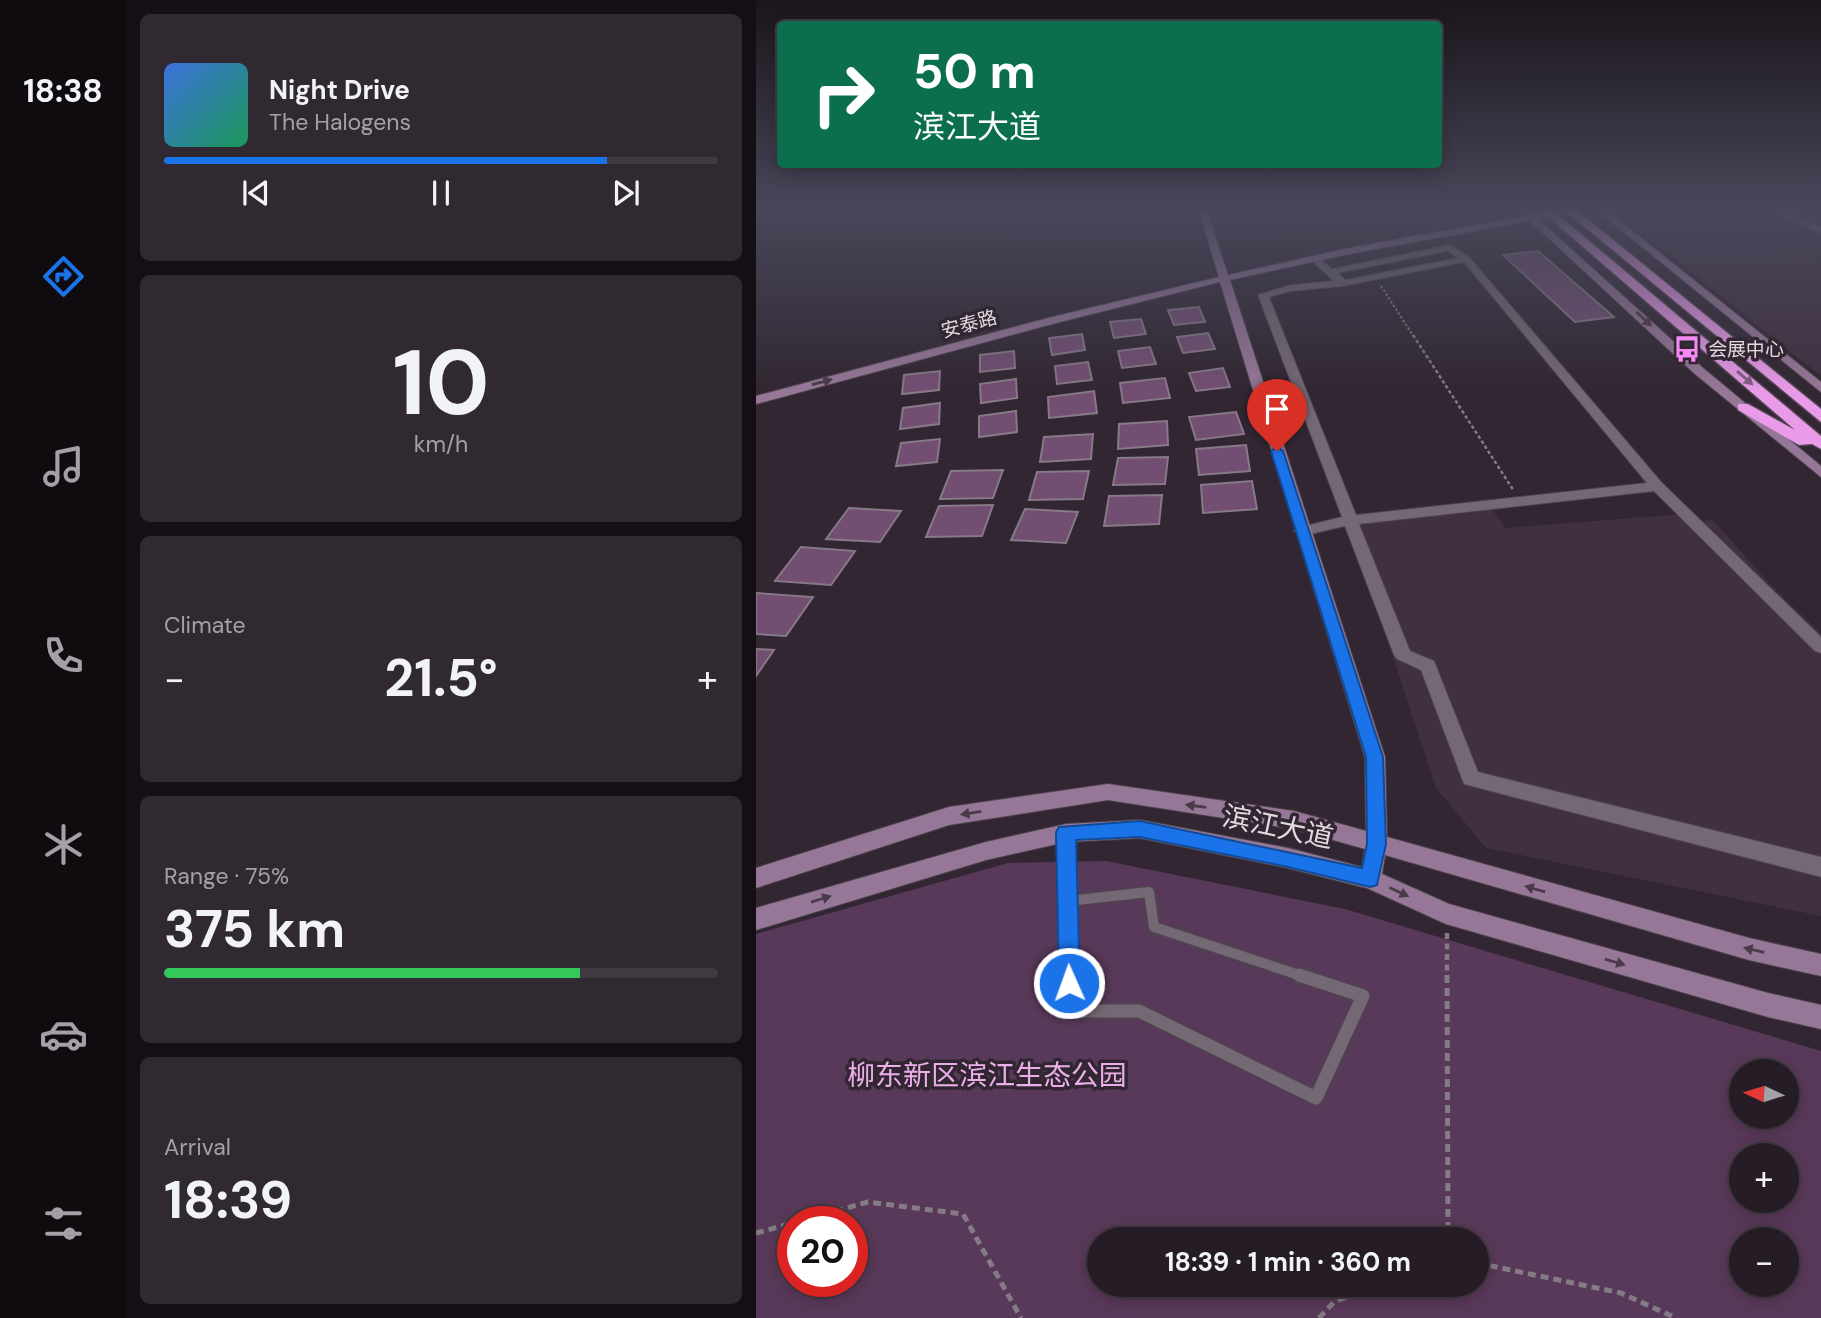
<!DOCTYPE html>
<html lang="en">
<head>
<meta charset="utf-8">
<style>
  :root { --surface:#251c25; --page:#312932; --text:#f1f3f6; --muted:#a3a1a7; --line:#423a42; --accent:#1a73e8 }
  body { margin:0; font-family:"DM Sans","Noto Sans SC",sans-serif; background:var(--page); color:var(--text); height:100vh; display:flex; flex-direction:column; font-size:26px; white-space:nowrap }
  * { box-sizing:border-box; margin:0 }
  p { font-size:23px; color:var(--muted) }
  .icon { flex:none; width:38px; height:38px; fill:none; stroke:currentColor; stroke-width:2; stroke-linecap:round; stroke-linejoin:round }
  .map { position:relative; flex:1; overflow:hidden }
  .side { display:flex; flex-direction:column; gap:14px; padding:14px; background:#140f14; width:630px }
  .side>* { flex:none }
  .top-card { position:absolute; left:21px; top:21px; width:665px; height:147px; border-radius:7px; box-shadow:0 4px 18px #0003,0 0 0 2px var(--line); background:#0b6e4f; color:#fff; overflow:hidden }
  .needle { width:46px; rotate:274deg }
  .tools { position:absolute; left:973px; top:1059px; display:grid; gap:14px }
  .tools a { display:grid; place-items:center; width:70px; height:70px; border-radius:50%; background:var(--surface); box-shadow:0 4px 18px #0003,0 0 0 2px var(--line); font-size:35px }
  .speed { position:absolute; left:21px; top:1206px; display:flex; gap:14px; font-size:35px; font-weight:700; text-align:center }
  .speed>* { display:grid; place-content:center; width:91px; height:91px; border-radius:50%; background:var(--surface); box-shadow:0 4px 18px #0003,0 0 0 2px var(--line); line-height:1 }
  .speed .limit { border:10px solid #d22; background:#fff; color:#111 }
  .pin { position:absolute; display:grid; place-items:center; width:60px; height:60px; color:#fff; margin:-72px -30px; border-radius:50% 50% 50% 0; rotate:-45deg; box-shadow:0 0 7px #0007 }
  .pin .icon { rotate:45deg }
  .me { position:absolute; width:77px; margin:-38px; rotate:358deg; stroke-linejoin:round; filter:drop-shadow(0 0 5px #0008) }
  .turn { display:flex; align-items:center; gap:24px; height:147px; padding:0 21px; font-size:32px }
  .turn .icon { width:91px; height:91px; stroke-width:2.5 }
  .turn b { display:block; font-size:49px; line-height:60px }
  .big { font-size:52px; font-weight:700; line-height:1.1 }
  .side .widget { flex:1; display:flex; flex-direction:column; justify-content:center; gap:10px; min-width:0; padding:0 24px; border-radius:10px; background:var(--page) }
  .side .dial { align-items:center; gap:0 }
  .dial b { font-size:91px; line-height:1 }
  .song { display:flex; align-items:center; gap:21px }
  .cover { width:84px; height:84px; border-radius:10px; background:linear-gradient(135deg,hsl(220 70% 55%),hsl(150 70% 35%)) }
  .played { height:7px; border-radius:4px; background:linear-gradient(90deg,var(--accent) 80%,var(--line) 80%) }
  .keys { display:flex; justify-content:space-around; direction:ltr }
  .heat { display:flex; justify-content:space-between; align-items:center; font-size:38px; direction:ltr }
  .charge { height:10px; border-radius:5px; background:linear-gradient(90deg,#34c759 75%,var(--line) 0) }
  .trip { position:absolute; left:331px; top:1227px; width:402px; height:70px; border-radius:35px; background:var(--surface); box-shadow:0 4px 18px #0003,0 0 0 2px var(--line); font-weight:700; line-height:70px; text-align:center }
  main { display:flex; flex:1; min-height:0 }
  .tab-bar { display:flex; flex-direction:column; width:126px; justify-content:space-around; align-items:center; background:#0f0b0f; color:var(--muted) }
  .tab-bar .icon { width:49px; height:49px }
  .tab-bar .active { color:var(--accent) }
  .tab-bar b { font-size:32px; color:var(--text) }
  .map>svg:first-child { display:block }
  .built { fill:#403040 }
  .green { fill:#593959; fill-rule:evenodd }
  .building { fill:#724e72; stroke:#877986; stroke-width:2 }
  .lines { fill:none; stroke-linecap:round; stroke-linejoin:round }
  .lane-far1-casing { stroke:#4d444c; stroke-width:13 }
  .lane-casing { stroke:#4d444c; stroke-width:16 }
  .street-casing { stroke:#4d444c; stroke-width:2 }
  .secondary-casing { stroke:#4d444c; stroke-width:2 }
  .highway-casing { stroke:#4d444c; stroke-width:3 }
  .path-far3 { stroke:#847b84; stroke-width:2; stroke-dasharray:2.5 2; stroke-linecap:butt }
  .path-far2 { stroke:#847b84; stroke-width:2.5; stroke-dasharray:3.5 2.5; stroke-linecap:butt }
  .path-far1 { stroke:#847b84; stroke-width:4.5; stroke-dasharray:6 4.5; stroke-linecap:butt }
  .path { stroke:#847b84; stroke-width:5; stroke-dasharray:8 5; stroke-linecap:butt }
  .lane-far1 { stroke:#746874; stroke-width:10 }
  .lane { stroke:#746874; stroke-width:13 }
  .street { fill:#746874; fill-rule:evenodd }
  .secondary { fill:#977797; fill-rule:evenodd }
  .highway { fill:#e99ae8; fill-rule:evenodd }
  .oneway { fill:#4a3a4a }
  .oneway2 { fill:#845a83 }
  .route { fill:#1a73e8; stroke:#114b97; stroke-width:2 }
  .labels { text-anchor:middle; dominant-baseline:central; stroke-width:7; stroke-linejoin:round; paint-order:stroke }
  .far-street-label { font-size:19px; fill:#e1dae1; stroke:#312631 }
  .far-poi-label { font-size:19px; fill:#e1dae1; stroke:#312631; text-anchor:start }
  .near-street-label { font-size:28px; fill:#e1dae1; stroke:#312631 }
  .near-park-label { font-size:28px; fill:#eaafe8; stroke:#312631 }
</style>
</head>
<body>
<main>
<nav class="tab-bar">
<b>18:38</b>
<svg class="icon active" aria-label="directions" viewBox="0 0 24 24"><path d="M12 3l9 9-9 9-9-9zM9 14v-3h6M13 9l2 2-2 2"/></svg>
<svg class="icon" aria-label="music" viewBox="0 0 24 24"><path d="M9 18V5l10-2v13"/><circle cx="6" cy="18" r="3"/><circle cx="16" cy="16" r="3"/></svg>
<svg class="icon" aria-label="phone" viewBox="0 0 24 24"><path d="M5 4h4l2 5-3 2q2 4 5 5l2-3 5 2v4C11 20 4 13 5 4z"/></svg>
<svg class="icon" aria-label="climate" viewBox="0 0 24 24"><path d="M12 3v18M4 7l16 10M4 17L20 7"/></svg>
<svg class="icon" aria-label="car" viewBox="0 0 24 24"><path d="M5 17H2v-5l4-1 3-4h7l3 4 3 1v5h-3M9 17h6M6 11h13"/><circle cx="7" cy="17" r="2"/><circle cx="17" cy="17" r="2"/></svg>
<svg class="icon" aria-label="filters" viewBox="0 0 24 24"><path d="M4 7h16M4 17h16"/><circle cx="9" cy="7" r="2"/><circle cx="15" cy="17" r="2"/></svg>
</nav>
<section class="side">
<div class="widget">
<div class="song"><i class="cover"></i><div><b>Night Drive</b><p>The Halogens</p></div></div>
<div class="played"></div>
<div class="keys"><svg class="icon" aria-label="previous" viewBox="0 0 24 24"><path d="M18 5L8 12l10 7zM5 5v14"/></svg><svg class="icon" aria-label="pause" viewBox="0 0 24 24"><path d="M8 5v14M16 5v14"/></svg><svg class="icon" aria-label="next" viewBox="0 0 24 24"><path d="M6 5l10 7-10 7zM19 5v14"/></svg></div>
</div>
<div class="widget dial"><b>10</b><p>km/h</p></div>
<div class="widget"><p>Climate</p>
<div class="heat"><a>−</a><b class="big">21.5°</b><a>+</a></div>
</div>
<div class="widget"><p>Range · 75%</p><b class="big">375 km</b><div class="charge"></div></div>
<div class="widget"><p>Arrival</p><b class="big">18:39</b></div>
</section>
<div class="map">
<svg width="1065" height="1318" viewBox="0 0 1065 1318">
  <rect width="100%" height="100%" fill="#312631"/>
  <path class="built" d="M 864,208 L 1065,208 L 1065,376 L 861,213 Z
    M 735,508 L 750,528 L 927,514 L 933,521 L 957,520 L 1013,583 L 1065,634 L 1065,916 L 730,848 L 680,788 L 593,524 Z"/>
  <path class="green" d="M 350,861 L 589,909 L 1065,1051 L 1065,1318 L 0,1318 L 0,934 L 252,863 ZM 985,1071 L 1031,1071 L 1031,1116 L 985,1116 ZM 985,1155 L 1031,1155 L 1031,1200 L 985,1200 ZM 37,1222 L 96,1222 L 96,1281 L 37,1281 ZM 343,1239 L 721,1239 L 721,1284 L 343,1284 ZM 985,1239 L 1031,1239 L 1031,1284 L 985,1284 Z"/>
  <path class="building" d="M 782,251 L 858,317 L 819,322 L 747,255 Z
    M 443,307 L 449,322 L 418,325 L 412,310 Z
    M 385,319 L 390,334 L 358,338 L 354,322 Z
    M 452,333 L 459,349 L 427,353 L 421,337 Z
    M 326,334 L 329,350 L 296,355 L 293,338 Z
    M 394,347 L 400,364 L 366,368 L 362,351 Z
    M 258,351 L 259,368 L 224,372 L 224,355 Z
    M 332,362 L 336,380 L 301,384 L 299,366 Z
    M 467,368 L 474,387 L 440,391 L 433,373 Z
    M 184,371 L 183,390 L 146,394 L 148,375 Z
    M 409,378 L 414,398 L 367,403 L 364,383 Z
    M 260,379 L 261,398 L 225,403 L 224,384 Z
    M 338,391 L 341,413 L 293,418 L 292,397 Z
    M 184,403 L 183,424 L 144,429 L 147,408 Z
    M 260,411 L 261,432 L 223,437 L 223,416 Z
    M 480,412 L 488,434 L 440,440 L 433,417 Z
    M 411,421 L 412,445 L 362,449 L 363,424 Z
    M 337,434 L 335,459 L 284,462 L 288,437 Z
    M 184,439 L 181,462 L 140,466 L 145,443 Z
    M 490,445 L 494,471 L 443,475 L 440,449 Z
    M 412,457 L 409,484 L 357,485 L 362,458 Z
    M 247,470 L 237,498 L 184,499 L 195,471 Z
    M 333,471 L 327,499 L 273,500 L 281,472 Z
    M 496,481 L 501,509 L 447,513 L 445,485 Z
    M 406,495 L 403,524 L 348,526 L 353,496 Z
    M 237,505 L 226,536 L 170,537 L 183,506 Z
    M 93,508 L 145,511 L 124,542 L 70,539 Z
    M 269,509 L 322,512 L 310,543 L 255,540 Z
    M 45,547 L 99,551 L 75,585 L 19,581 Z
    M 0,593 L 57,597 L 30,636 L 0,634 Z
    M 0,649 L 18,650 L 0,676 Z"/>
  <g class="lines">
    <defs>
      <path id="lane-far1" d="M 310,833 L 312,901
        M 312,901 L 313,977
        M 312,901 L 393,892 L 398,927 L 549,977"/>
      <path id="lane" d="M 313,975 L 314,1011 L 383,1011 L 560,1098 L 607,996 L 543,975"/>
      <path id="street" d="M 1022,208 L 1036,208 L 1030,211 L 1065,227 L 1065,233 L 1019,213 Z
        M 694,245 L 713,257 L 906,483 L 1065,637 L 1065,653 L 1059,651 L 898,491 L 603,524 L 654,651 L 678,661 L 722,772 L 1065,857 L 1065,877 L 708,784 L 665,670 L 641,659 L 638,655 L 589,526 L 546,536 L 538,531 L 541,528 L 586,517 L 502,295 L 535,285 L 578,281 L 555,260 L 555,256 L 561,256 L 576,269 ZM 692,251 L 702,258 L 589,280 L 582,273 ZM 708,262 L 891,483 L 600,515 L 513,297 L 535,291 L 587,286 Z"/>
      <path id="secondary" d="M 442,208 L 450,208 L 472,275 L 593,248 L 769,216 L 766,213 L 770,210 L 777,215 C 789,213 797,208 808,208 L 797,217 L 783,220 L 947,368 L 1065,466 L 1065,477 L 939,374 L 774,221 L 593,254 L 474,280 L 629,757 L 631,837 L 993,938 L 1065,954 L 1065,976 L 993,960 L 629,855 L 626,874 L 693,904 L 1012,993 L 1065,1005 L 1065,1029 L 1012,1017 L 690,924 L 611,888 L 532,868 L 384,838 L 310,842 L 230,860 L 0,930 L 0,908 L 230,842 L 310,824 L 384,820 L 532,848 L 606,867 L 609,849 L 538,829 L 352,800 L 193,825 L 0,888 L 0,868 L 193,807 L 352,784 L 538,811 L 610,831 L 609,757 L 464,282 L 300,323 L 0,404 L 0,396 L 292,318 L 463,277 Z
        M 838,208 L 848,208 L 1065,382 L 1065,392 Z"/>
      <path id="highway" d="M 782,208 L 794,208 L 1065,436 L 1065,449 L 1056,444 L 1043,445 L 982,410 L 982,404 L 992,404 L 1039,430 Z
        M 806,208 L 818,208 L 1065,409 L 1065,422 Z"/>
    </defs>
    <use href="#lane-far1" class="lane-far1-casing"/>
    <use href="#lane" class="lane-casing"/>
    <use href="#street" class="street-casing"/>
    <use href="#secondary" class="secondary-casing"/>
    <use href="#highway" class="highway-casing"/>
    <path class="path-far3" d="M 625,286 L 658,337"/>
    <path class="path-far2" d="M 657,335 L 758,491"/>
    <path class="path-far1" d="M 691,933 L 691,977"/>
    <path class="path" d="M 691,975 L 692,1239
      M 42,1222 L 112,1202 L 207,1214 L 265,1318
      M 0,1233 L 37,1223
      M 721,1263 L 865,1293 L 920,1318
      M 563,1318 L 578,1302 L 622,1284"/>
    <use href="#lane-far1" class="lane-far1"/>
    <use href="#lane" class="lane"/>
    <use href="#street" class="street"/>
    <use href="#secondary" class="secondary"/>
    <use href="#highway" class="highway"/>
  </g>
  <defs><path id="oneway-solid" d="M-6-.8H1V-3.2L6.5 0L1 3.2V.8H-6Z" transform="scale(1.75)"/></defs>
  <g class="oneway">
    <use href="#oneway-solid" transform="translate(888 319) rotate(43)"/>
    <use href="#oneway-solid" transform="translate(66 382) rotate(-15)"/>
    <use href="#oneway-solid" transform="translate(440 806) rotate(-172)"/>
    <use href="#oneway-solid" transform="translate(215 813) rotate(171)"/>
    <use href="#oneway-solid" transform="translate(779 889) rotate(-164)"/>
    <use href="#oneway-solid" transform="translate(643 892) rotate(25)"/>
    <use href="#oneway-solid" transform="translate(65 899) rotate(-17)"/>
    <use href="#oneway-solid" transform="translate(998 950) rotate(-167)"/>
    <use href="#oneway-solid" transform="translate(859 962) rotate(16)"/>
  </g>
  <use class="oneway2" href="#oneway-solid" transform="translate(989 378) rotate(41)"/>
  <linearGradient id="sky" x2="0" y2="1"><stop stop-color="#1b151b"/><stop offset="0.53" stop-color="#48475a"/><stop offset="1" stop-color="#48475a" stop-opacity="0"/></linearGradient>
  <rect width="1065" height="393" fill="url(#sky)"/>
  <path class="route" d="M 521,447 L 527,451 L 627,757 L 630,844 L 621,885 L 614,887 L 532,867 L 384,837 L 320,840 L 324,983 L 321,991 L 313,994 L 306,991 L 303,983 L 300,832 L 303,827 L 384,821 L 606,868 L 611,844 L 610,757 L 515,451 Z"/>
  <defs>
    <symbol id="bus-bare" viewBox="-9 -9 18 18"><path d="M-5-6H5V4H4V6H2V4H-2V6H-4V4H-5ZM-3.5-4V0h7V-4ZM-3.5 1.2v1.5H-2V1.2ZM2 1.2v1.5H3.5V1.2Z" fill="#f28af2" stroke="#312631" stroke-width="2.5" paint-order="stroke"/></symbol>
  </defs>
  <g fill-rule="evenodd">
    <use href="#bus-bare" x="912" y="330" width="38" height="38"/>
  </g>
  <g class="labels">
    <g class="far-street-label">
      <text transform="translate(213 324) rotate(-15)">安泰路</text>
    </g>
    <g class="far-poi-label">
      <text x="952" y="349">会展中心</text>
    </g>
    <g class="near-street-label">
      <text transform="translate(522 827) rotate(12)">滨江大道</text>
    </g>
    <g class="near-park-label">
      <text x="231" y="1075">柳东新区滨江生态公园</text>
    </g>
  </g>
</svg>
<div class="tools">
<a><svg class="needle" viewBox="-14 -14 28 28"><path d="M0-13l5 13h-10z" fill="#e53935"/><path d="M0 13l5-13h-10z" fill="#a3a1a7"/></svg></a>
<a>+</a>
<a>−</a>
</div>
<div class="speed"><div class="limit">20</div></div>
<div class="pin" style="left:521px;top:451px;background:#d93025"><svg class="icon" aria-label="arrive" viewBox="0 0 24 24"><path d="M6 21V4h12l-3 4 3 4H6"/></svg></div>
<svg class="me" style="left:313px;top:983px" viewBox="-20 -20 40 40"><circle r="17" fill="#1a73e8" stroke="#fff" stroke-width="3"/><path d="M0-11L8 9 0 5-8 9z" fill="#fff"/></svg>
<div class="trip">18:39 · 1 min · 360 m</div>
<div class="top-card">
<div class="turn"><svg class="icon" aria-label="right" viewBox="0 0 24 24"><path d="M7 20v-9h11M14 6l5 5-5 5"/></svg><div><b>50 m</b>滨江大道</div></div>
</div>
</div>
</main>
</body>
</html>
